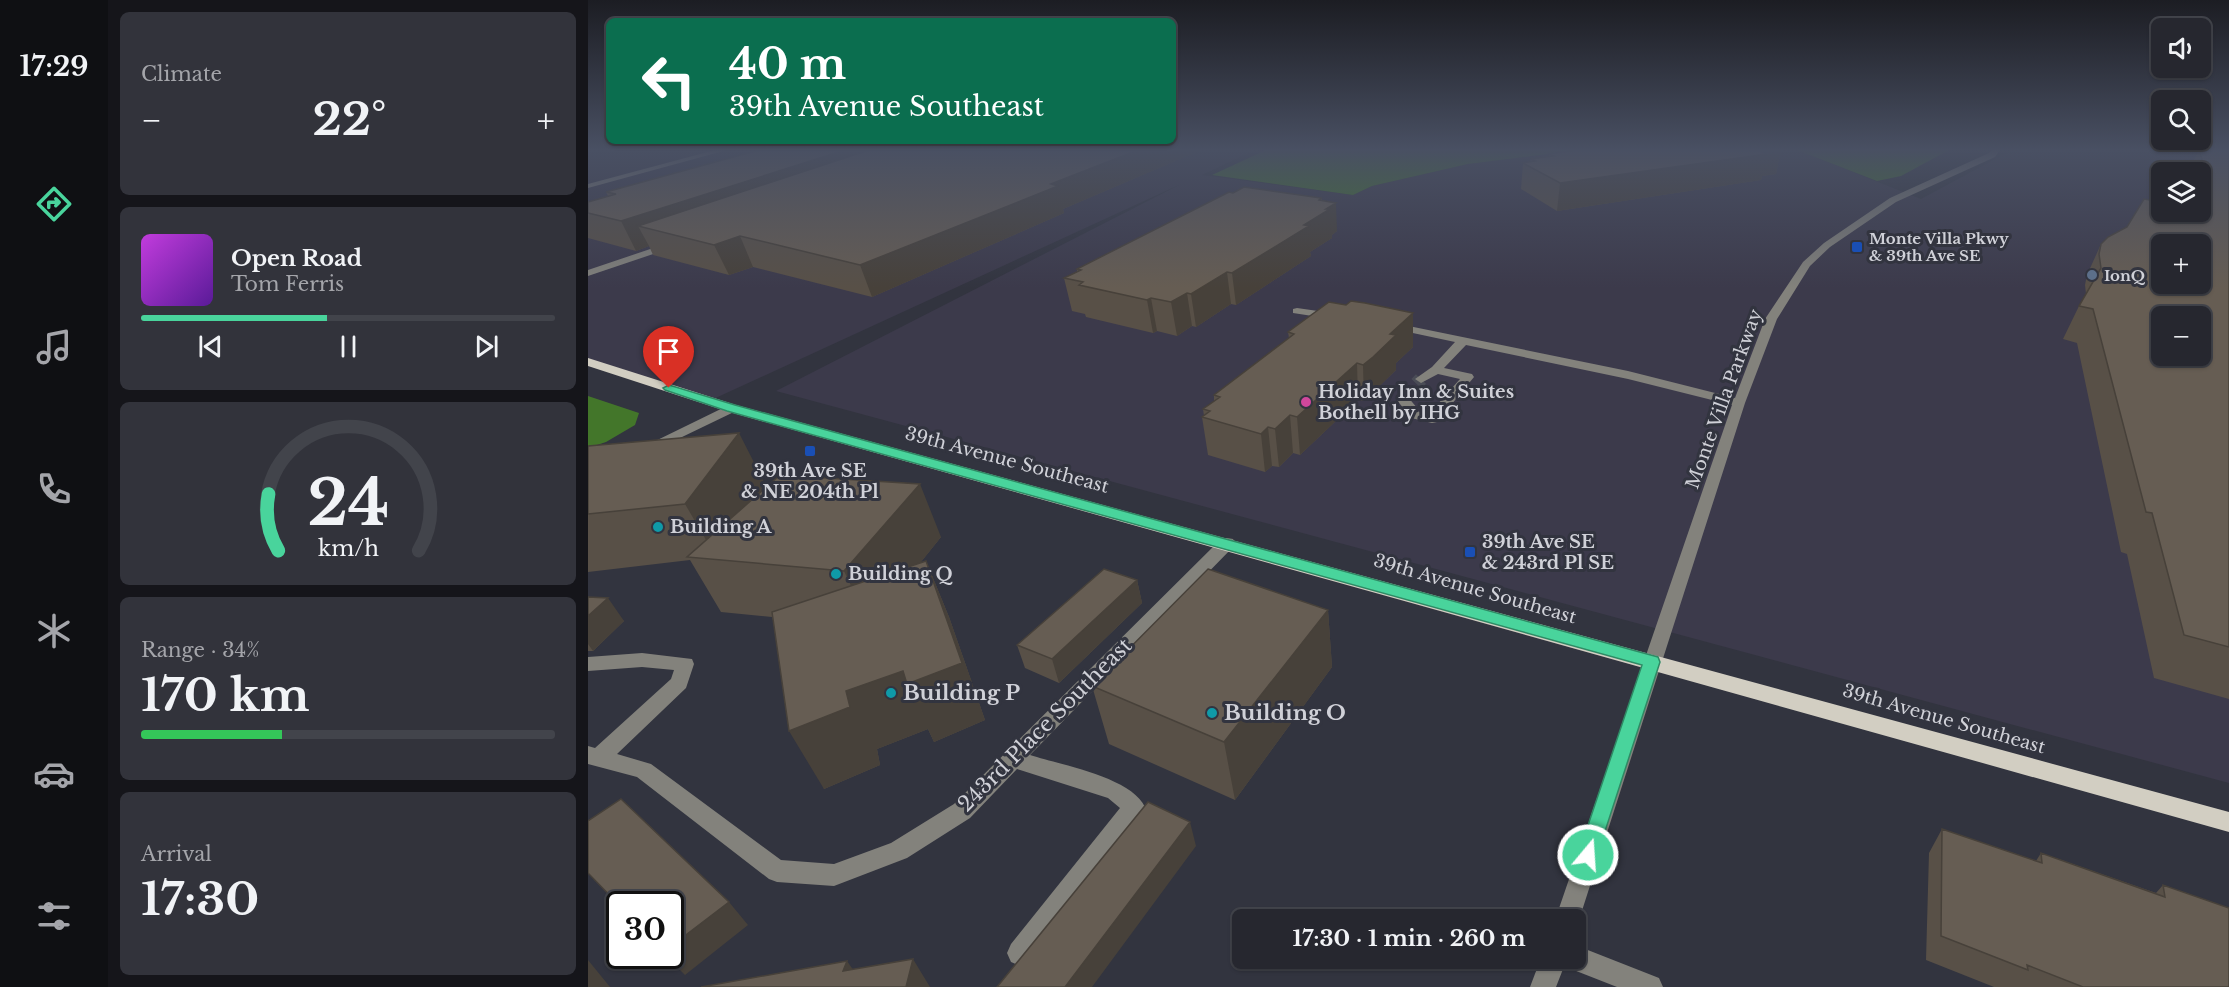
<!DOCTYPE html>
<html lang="en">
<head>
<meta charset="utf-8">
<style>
  :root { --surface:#26272f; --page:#32333b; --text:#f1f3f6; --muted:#a4a5aa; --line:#42444b; --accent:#49d49c }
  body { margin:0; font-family:"Libre Baskerville",serif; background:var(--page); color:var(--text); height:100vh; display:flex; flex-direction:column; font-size:22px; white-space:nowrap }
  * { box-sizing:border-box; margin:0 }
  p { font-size:20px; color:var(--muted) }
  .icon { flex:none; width:33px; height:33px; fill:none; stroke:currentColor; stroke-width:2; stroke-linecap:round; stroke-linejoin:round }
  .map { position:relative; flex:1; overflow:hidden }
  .side { display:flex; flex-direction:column; gap:12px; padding:12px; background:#15151a; width:480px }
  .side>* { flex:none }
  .hud { position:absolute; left:18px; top:18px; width:570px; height:126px; border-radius:9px; box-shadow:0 2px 4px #0004,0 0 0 2px var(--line); background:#0b6e4f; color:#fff; overflow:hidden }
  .fabs { position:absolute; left:1563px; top:18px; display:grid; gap:12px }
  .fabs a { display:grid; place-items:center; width:60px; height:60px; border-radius:9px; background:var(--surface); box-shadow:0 2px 4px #0004,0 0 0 2px var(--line); font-size:30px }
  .speed { position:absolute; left:18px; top:891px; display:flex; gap:12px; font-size:30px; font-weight:700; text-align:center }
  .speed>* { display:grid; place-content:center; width:78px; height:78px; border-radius:50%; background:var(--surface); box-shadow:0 2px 4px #0004,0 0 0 2px var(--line); line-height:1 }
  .speed .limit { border:3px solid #111; border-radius:9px; background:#fff; color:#111 }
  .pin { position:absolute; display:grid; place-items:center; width:51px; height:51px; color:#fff; margin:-62px -26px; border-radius:50% 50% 50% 0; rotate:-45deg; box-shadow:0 0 6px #0007 }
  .pin .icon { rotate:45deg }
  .me { position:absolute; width:66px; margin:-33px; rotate:18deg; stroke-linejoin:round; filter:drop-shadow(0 0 4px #0008) }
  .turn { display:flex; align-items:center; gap:21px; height:126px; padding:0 24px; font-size:27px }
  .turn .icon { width:78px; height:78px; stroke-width:2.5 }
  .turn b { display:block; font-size:42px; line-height:51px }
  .big { font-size:45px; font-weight:800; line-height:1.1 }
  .side .card { flex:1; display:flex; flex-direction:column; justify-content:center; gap:9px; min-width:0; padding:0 21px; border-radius:9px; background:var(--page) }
  .side .dial { align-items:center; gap:0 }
  .dial svg { height:156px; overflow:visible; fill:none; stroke:var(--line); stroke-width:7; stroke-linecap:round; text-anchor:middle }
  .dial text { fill:var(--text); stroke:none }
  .song { display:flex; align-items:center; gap:18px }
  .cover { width:72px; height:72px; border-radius:9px; background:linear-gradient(135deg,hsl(290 70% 55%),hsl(270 70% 35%)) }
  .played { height:6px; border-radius:3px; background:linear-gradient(90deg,var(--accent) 45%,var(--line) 45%) }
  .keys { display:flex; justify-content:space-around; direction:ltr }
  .heat { display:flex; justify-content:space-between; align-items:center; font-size:33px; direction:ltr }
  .charge { height:9px; border-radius:4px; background:linear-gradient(90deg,#34c759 34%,var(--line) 0) }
  .trip { position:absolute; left:644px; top:909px; width:354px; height:60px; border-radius:9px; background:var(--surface); box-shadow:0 2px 4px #0004,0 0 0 2px var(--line); font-weight:800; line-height:60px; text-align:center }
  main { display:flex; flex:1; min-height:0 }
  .tabs { display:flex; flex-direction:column; width:108px; justify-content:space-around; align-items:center; background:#0f1013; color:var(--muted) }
  .tabs .icon { width:42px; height:42px }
  .tabs .on { color:var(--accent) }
  .tabs b { font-size:27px; color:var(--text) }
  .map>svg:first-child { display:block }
  .commercial { fill:#3c3a4b; fill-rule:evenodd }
  .forest { fill:#43762a }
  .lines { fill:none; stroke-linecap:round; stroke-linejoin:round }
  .minor-tunnel { stroke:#4a4c56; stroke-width:14; stroke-dasharray:14 7; stroke-linecap:butt }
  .minor { fill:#83827c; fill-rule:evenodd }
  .major { fill:#d2cec2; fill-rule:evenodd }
  .wall { fill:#585047 }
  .shaded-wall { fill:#47413a }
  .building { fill:#665d53; stroke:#47413a; stroke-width:1.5; fill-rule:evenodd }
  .route { fill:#49d49c; stroke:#2f8a65; stroke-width:1.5 }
  .transit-dot { fill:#1a4fb4; stroke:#32343f; stroke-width:2 }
  .service-dot { fill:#5c6f8a; stroke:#32343f; stroke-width:2 }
  .hotel-dot { fill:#d1479c; stroke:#32343f; stroke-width:2 }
  .culture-dot { fill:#0f9aa8; stroke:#32343f; stroke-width:2 }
  .labels { text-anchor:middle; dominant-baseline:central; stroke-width:6; stroke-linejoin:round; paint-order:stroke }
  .far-poi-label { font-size:15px; font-weight:bold; fill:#d0d1d8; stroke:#32343f; text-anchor:start }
  .poi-label { font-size:18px; font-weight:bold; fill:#d0d1d8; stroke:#32343f; text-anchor:start }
  .street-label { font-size:18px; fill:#d0d1d8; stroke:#32343f }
  .near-poi-label { font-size:21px; font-weight:bold; fill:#d0d1d8; stroke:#32343f; text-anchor:start }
  .near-street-label { font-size:21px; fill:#d0d1d8; stroke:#32343f }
</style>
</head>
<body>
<main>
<nav class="tabs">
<b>17:29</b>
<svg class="icon on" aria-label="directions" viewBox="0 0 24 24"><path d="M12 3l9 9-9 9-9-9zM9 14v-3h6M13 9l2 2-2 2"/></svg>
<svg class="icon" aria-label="music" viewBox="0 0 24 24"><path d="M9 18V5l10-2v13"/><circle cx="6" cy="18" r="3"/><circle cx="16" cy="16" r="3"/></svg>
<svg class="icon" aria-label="phone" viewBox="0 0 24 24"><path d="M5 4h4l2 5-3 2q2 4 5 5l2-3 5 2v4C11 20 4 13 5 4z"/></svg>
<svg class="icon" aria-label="climate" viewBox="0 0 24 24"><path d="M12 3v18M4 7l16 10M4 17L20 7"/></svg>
<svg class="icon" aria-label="car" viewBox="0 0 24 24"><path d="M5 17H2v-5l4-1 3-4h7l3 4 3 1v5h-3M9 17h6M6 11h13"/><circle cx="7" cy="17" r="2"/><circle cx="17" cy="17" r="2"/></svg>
<svg class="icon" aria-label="filters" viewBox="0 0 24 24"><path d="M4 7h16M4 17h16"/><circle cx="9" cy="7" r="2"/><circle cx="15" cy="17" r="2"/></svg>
</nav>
<section class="side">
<div class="card"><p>Climate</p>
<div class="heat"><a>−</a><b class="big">22°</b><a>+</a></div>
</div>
<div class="card">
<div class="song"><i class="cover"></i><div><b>Open Road</b><p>Tom Ferris</p></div></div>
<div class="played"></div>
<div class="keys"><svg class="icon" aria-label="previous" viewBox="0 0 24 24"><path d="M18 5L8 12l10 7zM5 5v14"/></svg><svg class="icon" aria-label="pause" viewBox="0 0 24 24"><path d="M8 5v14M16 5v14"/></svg><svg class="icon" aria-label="next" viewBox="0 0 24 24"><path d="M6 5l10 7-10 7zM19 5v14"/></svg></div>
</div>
<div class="card dial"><svg viewBox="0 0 100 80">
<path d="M14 69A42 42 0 1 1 86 69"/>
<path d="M14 69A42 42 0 0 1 9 40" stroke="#49d49c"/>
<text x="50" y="56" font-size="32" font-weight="700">24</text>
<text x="50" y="72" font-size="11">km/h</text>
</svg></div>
<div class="card"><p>Range · 34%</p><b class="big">170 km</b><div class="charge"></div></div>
<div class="card"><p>Arrival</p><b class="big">17:30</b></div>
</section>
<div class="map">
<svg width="1641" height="987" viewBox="0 0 1641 987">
  <rect width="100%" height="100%" fill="#32343f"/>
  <path class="commercial" d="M 0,150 L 667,150 L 614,175 L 765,195 L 784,186 L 880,164 L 991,150 L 1209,150 L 1333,199 L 1424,150 L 1641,150 L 1641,783 L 188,391 L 593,184 L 121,401 L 0,362 ZM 1574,172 L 1612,172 L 1612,212 L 1574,212 ZM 1574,244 L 1612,244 L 1612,284 L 1574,284 ZM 1574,316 L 1612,316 L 1612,356 L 1574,356 Z"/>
  <path class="forest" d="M 678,150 L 991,150 L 880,164 L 784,186 L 765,195 L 624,175 Z
    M 1209,150 L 1361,150 L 1313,176 L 1289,181 Z
    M 0,396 L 51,413 L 47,425 L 18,442 L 0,448 Z"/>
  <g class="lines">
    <path class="minor-tunnel" d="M 814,399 L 833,379"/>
    <path class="minor" d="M 127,150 L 139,150 L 0,188 L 0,184 Z
      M 1404,150 L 1412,150 L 1407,157 L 1308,202 L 1242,247 L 1222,266 L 1189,319 L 1157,403 L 991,920 L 987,929 L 987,920 L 967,920 L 1144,405 L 1040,379 L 878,345 L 856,368 L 884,374 L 886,377 L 849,422 L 844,423 L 815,416 L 813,413 L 816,409 L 808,399 L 814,395 L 819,396 L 830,409 L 828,411 L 841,414 L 872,379 L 850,374 L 833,383 L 827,379 L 844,367 L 867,342 L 806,329 L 800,326 L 806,323 L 1040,371 L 1147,398 L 1177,319 L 1215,262 L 1236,243 L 1302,198 L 1401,153 Z
      M 80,243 L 85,246 L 83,248 L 0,276 L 0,270 Z
      M 709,308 L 744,313 L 750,316 L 744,319 L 705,313 L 705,309 Z
      M 143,404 L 148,405 L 150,408 L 148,411 L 65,451 L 60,452 L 53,448 Z
      M 639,538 L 645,539 L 647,543 L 645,547 L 442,755 C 473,765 543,777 557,807 L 441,962 L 432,966 L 423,962 L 419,953 L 423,944 L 532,808 L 520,798 L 429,769 L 382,818 L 319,858 L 246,886 L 189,882 L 181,879 L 49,777 L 0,764 L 0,746 L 7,748 L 83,679 L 86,670 L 54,667 L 0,671 L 0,657 L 54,653 L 104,659 L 106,664 L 98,688 L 29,754 L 63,764 L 193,860 L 246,864 L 303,843 L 366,804 L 633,539 Z
      M 987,945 L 1071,978 L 1075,987 L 1029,987 L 978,967 L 977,964 L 968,987 L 942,987 L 953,958 L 987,958 Z"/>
    <path class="major" d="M 0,358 L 148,405 L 1641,812 L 1641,832 L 138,411 L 0,366 Z"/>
  </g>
  <path class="wall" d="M 171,150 L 613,150 L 475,209 L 476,213 L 284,297 L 165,267 L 141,275 L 65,255 L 61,246 L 48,251 L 0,238 L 0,202 L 20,196 L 18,192 Z
    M 988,150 L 1193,150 L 1188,174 L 1174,176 L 1173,180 L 969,211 L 933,189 L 935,163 L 942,162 L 943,159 L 961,156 L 961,154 Z
    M 1611,150 L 1641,150 L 1641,699 L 1566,678 L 1539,554 L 1533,552 L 1489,343 L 1475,339 L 1491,306 L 1498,294 L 1497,285 L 1499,275 L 1513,244 L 1539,227 L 1612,212 L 1612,172 L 1600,172 Z
    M 733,198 L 749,231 L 744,235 L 744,238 L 722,252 L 723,256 L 648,305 L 643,304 L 608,327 L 604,326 L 589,336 L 569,331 L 565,333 L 498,317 L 497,314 L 484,311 L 476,278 L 489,272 L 489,269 Z
    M 758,305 L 825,313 L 825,347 L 808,363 L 808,370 L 776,401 L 770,400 L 712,455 L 705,453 L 691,467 L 684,466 L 677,472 L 620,455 L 614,417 L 616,416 L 615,409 L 626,401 L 626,395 L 701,338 L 700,332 Z
    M 0,446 L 177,484 L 169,496 L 353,537 L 332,563 L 338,561 L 361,617 L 397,720 L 346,742 L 340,729 L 289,749 L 292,765 L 236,789 L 184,617 L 133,612 L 102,560 L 0,572 Z
    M 549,580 L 554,603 L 471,683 L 437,668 L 429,645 Z
    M 0,597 L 36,621 L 5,651 L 0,651 Z
    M 740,610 L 744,667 L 647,800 L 521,744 L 504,686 Z
    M 1354,829 L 1448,861 L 1453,853 L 1568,893 L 1575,885 L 1641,987 L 1406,987 L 1338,960 L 1341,853 Z"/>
  <path class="shaded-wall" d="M 257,150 L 285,150 L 50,226 L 61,246 L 48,251 L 33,221 Z
    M 550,150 L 613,150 L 475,209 L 476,213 L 284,297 L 272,265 L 463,184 Z
    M 1186,150 L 1193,150 L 1188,174 L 1174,176 L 1173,180 L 969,211 L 972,183 Z
    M 733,198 L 734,214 L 738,209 L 748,203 L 749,231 L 744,235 L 744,238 L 722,252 L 723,256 L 648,305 L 644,273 Z
    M 152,236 L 165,267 L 141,275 L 126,245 Z
    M 639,272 L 643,304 L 608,327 L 603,294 Z
    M 599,293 L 604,326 L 589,336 L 583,302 Z
    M 563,298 L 569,331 L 565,333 L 559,300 Z
    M 825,313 L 825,347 L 808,363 L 808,370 L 776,401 L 775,365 L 802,334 Z
    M 769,363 L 770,400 L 712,455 L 709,417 Z
    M 702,415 L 705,453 L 691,467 L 687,429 Z
    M 680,427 L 684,466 L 677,472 L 673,434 Z
    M 151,433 L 177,484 L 128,557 L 97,504 Z
    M 332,484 L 353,537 L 282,626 L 256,571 Z
    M 338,561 L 361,617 L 397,720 L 346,742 L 340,729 L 289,749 L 292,765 L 236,789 L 201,731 L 258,691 Z
    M 549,580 L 554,603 L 471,683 L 464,659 Z
    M 20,598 L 36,621 L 5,651 L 0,644 L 0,616 Z
    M 740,610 L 744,667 L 647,800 L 636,742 Z
    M 602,822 L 608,846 L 504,987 L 477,987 Z
    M 141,902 L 160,925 L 97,975 L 78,956 L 82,956 L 82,947 Z
    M 325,959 L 342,987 L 318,987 Z
    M 0,960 L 22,987 L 0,987 Z
    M 259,961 L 277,987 L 255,971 Z"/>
  <path class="building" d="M 171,150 L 257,150 L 33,221 L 0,213 L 0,202 L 28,194 L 18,192 Z
    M 281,150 L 550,150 L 463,184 L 470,186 L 272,265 L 152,236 L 126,245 L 50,226 Z
    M 988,150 L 1186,150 L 1173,152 L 1179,154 L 972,183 L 935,163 L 947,161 L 943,159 L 966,156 L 961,154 Z
    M 1611,150 L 1641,150 L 1641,647 L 1596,635 L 1564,513 L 1558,512 L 1505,309 L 1491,306 L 1513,268 L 1511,254 L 1513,244 L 1520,237 L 1539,227 L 1556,199 L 1574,202 L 1574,212 L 1612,212 L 1612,172 L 1608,172 L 1617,168 ZM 1574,244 L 1612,244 L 1612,284 L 1574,284 ZM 1574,316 L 1612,316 L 1612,356 L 1574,356 Z
    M 656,187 L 733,198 L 731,200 L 748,203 L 738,209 L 742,209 L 716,225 L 721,226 L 644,273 L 639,272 L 603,294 L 599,293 L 583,302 L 563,298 L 559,300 L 491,285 L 495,282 L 476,278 L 493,270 L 489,269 L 641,192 L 645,193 Z
    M 763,301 L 777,303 L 825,313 L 802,334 L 808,335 L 785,357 L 775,365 L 769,363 L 709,417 L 702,415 L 687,429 L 680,427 L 673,434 L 614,417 L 622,411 L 615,409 L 632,397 L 626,395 L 706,334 L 700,332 L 741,302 L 758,305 Z
    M 151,433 L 97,504 L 0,514 L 0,446 Z
    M 192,475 L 332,484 L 256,571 L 99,557 Z
    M 338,561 L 374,663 L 319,684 L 315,671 L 258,691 L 262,707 L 201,731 L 184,612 Z
    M 516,569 L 549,580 L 464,659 L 429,645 Z
    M 620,569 L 740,610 L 636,742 L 504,686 Z
    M 0,597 L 20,598 L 0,616 Z
    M 33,799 L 141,902 L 82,947 L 82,904 L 32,904 L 32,906 L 0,873 L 0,821 Z
    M 560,802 L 602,822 L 477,987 L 409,987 Z
    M 1354,829 L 1454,863 L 1453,853 L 1577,897 L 1575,885 L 1641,908 L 1641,987 L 1495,987 L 1439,965 L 1440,970 L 1353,936 Z
    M 325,959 L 318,987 L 113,987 L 259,961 L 255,971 Z"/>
  <linearGradient id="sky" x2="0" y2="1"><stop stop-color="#1c1d23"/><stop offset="0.52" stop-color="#495063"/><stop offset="1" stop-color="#495063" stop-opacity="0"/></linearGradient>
  <rect width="1641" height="288" fill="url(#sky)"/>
  <path class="route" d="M 81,385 L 147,405 L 1070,657 L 1072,662 L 1007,862 L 1000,865 L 993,862 L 990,855 L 1054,665 L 139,411 L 77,390 L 75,388 Z"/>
  <g class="transit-dot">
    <rect x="1263" y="241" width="12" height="12" rx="3"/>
    <rect x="216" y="445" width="12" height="12" rx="3"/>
    <rect x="876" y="546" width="12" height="12" rx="3"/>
  </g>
  <circle class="service-dot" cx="1504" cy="275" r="6"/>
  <circle class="hotel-dot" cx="718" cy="402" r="6"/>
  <g class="culture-dot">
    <circle cx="70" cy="527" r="6"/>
    <circle cx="248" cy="574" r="6"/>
    <circle cx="303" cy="693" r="6"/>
    <circle cx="624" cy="713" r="6"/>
  </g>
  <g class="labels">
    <g class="far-poi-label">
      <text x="1281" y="238">Monte Villa Pkwy<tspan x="1281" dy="17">&amp; 39th Ave SE</tspan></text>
      <text x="1516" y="275">IonQ</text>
    </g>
    <g class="poi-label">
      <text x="730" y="392">Holiday Inn &amp; Suites<tspan x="730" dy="21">Bothell by IHG</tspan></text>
      <text x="222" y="471" text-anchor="middle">39th Ave SE<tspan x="222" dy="21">&amp; NE 204th Pl</tspan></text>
      <text x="82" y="527">Building A</text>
      <text x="894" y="542">39th Ave SE<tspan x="894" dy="21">&amp; 243rd Pl SE</tspan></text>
      <text x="260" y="574">Building Q</text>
    </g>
    <g class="street-label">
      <text transform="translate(1136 399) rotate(-70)">Monte Villa Parkway</text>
      <text transform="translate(419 460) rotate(15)">39th Avenue Southeast</text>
      <text transform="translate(887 589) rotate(16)">39th Avenue Southeast</text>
      <text transform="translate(1356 719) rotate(16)">39th Avenue Southeast</text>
    </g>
    <g class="near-poi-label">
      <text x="315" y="693">Building P</text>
      <text x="636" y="713">Building O</text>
    </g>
    <g class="near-street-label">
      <text transform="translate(457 725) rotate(-45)">243rd Place Southeast</text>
    </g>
  </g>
</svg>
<div class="fabs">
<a><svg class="icon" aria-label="sound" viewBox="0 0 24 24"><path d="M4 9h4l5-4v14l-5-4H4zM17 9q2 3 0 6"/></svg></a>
<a><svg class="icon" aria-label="search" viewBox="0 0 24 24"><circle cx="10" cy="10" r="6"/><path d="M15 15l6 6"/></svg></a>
<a><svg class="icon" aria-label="layers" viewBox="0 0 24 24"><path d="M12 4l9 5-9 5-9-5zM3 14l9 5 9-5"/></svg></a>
<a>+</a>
<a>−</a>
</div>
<div class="speed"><div class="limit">30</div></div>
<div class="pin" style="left:81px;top:388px;background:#d93025"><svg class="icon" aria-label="arrive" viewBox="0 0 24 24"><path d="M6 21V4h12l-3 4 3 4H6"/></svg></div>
<svg class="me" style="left:1000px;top:855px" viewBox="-20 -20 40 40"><circle r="17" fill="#49d49c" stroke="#fff" stroke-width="3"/><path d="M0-11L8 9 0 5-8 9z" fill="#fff"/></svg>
<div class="trip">17:30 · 1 min · 260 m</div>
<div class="hud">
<div class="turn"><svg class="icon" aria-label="left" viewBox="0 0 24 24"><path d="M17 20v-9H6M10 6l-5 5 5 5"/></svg><div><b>40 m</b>39th Avenue Southeast</div></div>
</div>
</div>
</main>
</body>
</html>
